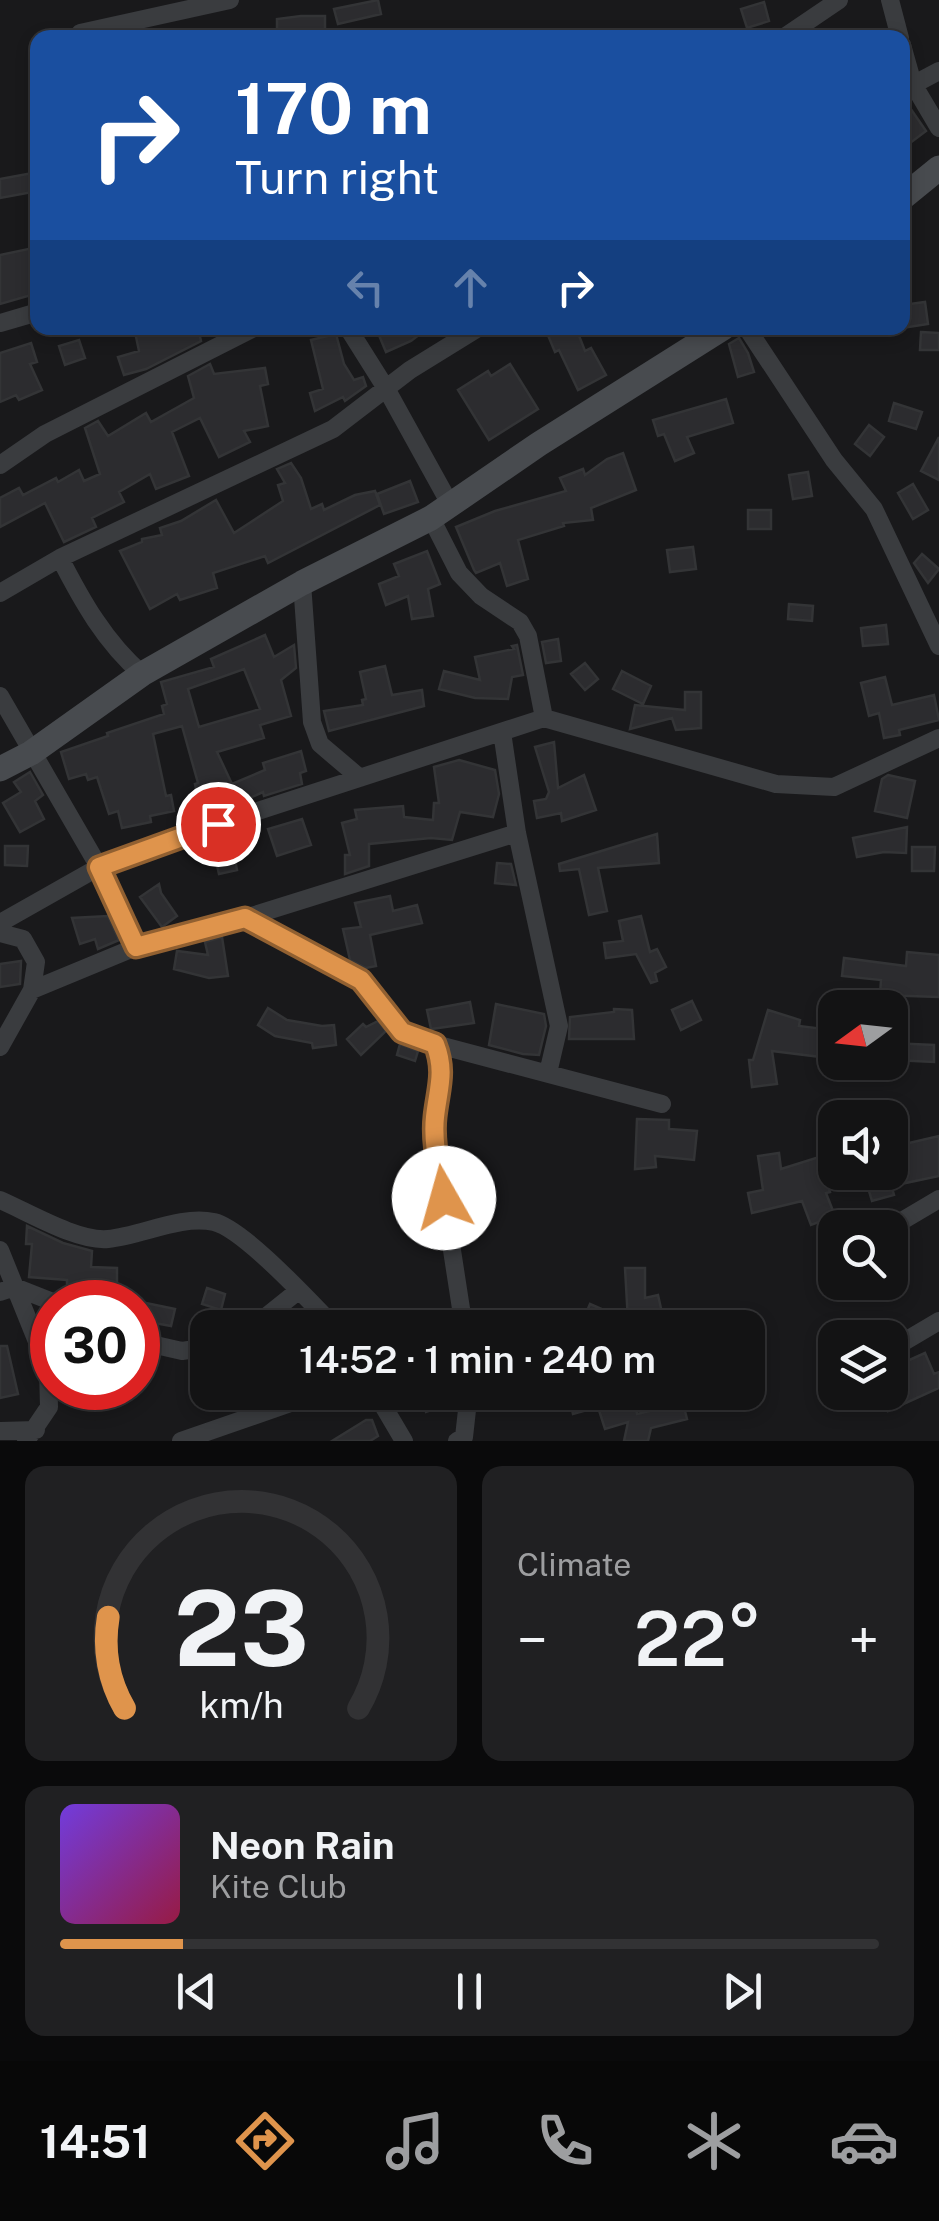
<!DOCTYPE html>
<html lang="en">
<head>
<meta charset="utf-8">
<style>
  :root { --surface:#131314; --page:#202022; --text:#f1f3f6; --muted:#9d9ea0; --line:#323234; --accent:#df944c }
  body { margin:0; font-family:"Public Sans",sans-serif; background:var(--page); color:var(--text); height:100vh; display:flex; flex-direction:column; font-size:38px; white-space:nowrap }
  * { box-sizing:border-box; margin:0 }
  p { font-size:32px; color:var(--muted) }
  .icon { flex:none; width:55px; height:55px; fill:none; stroke:currentColor; stroke-width:2; stroke-linecap:round; stroke-linejoin:round }
  .map { position:relative; height:1441px; overflow:hidden }
  .drawer { display:flex; flex-direction:column; gap:25px; padding:25px; background:#0a0a0b; flex:1 }
  .drawer>* { flex:none }
  .top-card { position:absolute; left:30px; top:30px; width:880px; height:305px; border-radius:20px; box-shadow:0 5px 15px #0003,0 0 0 2px var(--line); background:#1a4fa0; color:#fff; overflow:hidden }
  .needle { width:65px; rotate:255deg }
  .fabs { position:absolute; left:818px; top:990px; display:grid; gap:20px }
  .fabs a { display:grid; place-items:center; width:90px; height:90px; border-radius:20px; background:var(--surface); box-shadow:0 5px 15px #0003,0 0 0 2px var(--line); font-size:50px }
  .speed { position:absolute; left:30px; top:1280px; display:flex; gap:20px; font-size:50px; font-weight:700; text-align:center }
  .speed>* { display:grid; place-content:center; width:130px; height:130px; border-radius:50%; background:var(--surface); box-shadow:0 5px 15px #0003,0 0 0 2px var(--line); line-height:1 }
  .speed .limit { border:15px solid #d22; background:#fff; color:#111 }
  .pin { position:absolute; display:grid; place-items:center; width:85px; height:85px; color:#fff; margin:-42px; border:5px solid #fff; border-radius:50%; box-shadow:0 2px 10px #0007 }
  .me { position:absolute; width:110px; margin:-55px; rotate:353deg; stroke-linejoin:round; filter:drop-shadow(0 0 8px #0008) }
  .turn { display:flex; align-items:center; gap:35px; height:210px; padding:0 40px; font-size:45px }
  .turn .icon { width:130px; height:130px; stroke-width:2.5 }
  .turn b { display:block; font-size:70px; line-height:85px }
  .lanes { display:flex; align-items:center; height:95px; padding:0 40px; background:#0003; justify-content:center; gap:50px; direction:ltr }
  .lanes .off { opacity:.35 }
  .big { font-size:75px; font-weight:600; line-height:1.1 }
  .drawer .card { flex:1; display:flex; flex-direction:column; justify-content:center; gap:15px; min-width:0; padding:0 35px; border-radius:20px; background:var(--page) }
  .drawer .dial { align-items:center; gap:0 }
  .dial svg { height:260px; overflow:visible; fill:none; stroke:var(--line); stroke-width:7; stroke-linecap:round; text-anchor:middle }
  .dial text { fill:var(--text); stroke:none }
  .song { display:flex; align-items:center; gap:30px }
  .cover { width:120px; height:120px; border-radius:15px; background:linear-gradient(135deg,hsl(260 70% 55%),hsl(340 70% 35%)) }
  .played { height:10px; border-radius:5px; background:linear-gradient(90deg,var(--accent) 15%,var(--line) 15%) }
  .keys { display:flex; justify-content:space-around; direction:ltr }
  .heat { display:flex; justify-content:space-between; align-items:center; font-size:55px; direction:ltr }
  .drawer .tiles { flex:1; display:grid; gap:25px; grid-template-columns:1fr 1fr }
  .card:last-child { grid-column:span 2 }
  .trip { position:absolute; left:190px; top:1310px; width:575px; height:100px; border-radius:20px; background:var(--surface); box-shadow:0 5px 15px #0003,0 0 0 2px var(--line); font-weight:600; line-height:100px; text-align:center }
  .menu { display:flex; height:160px; justify-content:space-around; align-items:center; background:#080808; color:var(--muted) }
  .menu .icon { width:70px; height:70px }
  .menu .selected { color:var(--accent) }
  .menu b { font-size:45px; color:var(--text) }
  .map>svg:first-child { display:block }
  .building { fill:#2c2c2f; stroke:#333436; stroke-width:2.5; fill-rule:evenodd }
  .lines { fill:none; stroke-linecap:round; stroke-linejoin:round }
  .street { stroke:#3a3c3f; stroke-width:18 }
  .secondary { stroke:#484b4f; stroke-width:25 }
  .route-casing { stroke:#916031; stroke-width:25 }
  .route { stroke:#df944c; stroke-width:18 }
</style>
</head>
<body>
<div class="map">
<svg width="939" height="1441" viewBox="0 0 939 1441">
  <rect width="100%" height="100%" fill="#19191b"/>
  <path class="building" d="M 378,0 L 381,14 L 338,24 L 334,9 Z
    M 764,2 L 769,21 L 747,28 L 741,9 Z
    M 301,16 L 325,16 L 325,38 L 277,38 L 277,19 Z
    M 902,102 L 906,102 L 926,131 L 902,149 Z
    M 38,172 L 38,191 L 0,198 L 0,179 Z
    M 38,247 L 38,293 L 0,304 L 0,255 Z
    M 925,302 L 928,324 L 902,328 L 902,305 Z
    M 152,328 L 198,328 L 201,341 L 146,369 L 124,375 L 118,357 L 139,351 L 135,332 Z
    M 376,328 L 428,328 L 411,341 L 386,352 Z
    M 545,328 L 576,328 L 585,351 L 591,348 L 606,375 L 578,390 L 559,350 L 555,352 Z
    M 921,332 L 939,333 L 939,350 L 920,350 Z
    M 336,334 L 344,364 L 354,380 L 363,377 L 366,386 L 345,401 L 343,397 L 315,411 L 310,393 L 323,389 L 311,340 Z
    M 739,338 L 748,353 L 754,372 L 738,377 L 729,344 Z
    M 79,340 L 85,358 L 65,365 L 59,346 Z
    M 31,343 L 37,362 L 30,364 L 42,390 L 19,400 L 16,395 L 0,402 L 0,353 Z
    M 210,364 L 214,374 L 265,368 L 268,384 L 260,386 L 268,426 L 244,431 L 250,442 L 219,457 L 200,418 L 172,432 L 189,476 L 156,489 L 150,474 L 119,492 L 124,502 L 92,518 L 96,527 L 64,542 L 45,503 L 0,527 L 0,498 L 19,488 L 23,495 L 56,478 L 58,482 L 79,470 L 84,481 L 100,474 L 85,428 L 98,421 L 108,436 L 146,413 L 151,422 L 194,398 L 188,376 Z
    M 510,364 L 538,409 L 489,440 L 458,390 L 488,371 L 491,376 Z
    M 726,399 L 733,423 L 687,437 L 694,453 L 675,461 L 664,434 L 658,436 L 653,420 Z
    M 894,403 L 922,412 L 916,429 L 889,421 Z
    M 869,425 L 884,437 L 870,456 L 855,444 Z
    M 939,437 L 939,480 L 921,471 Z
    M 623,453 L 636,490 L 591,508 L 593,520 L 563,523 L 564,526 L 518,540 L 528,579 L 507,586 L 500,563 L 476,573 L 474,570 L 456,527 L 495,511 L 566,491 L 560,478 L 583,469 L 585,475 L 607,459 Z
    M 291,463 L 301,478 L 311,509 L 322,504 L 324,510 L 355,495 L 375,491 L 380,505 L 268,563 L 265,556 L 213,573 L 217,588 L 180,600 L 177,594 L 150,609 L 120,551 L 142,542 L 142,539 L 162,535 L 160,528 L 181,521 L 216,500 L 234,533 L 283,501 L 278,485 L 285,483 L 277,469 Z
    M 808,472 L 812,496 L 793,499 L 789,475 Z
    M 410,481 L 418,502 L 384,514 L 377,494 Z
    M 913,484 L 928,510 L 913,519 L 898,493 Z
    M 748,510 L 771,510 L 771,529 L 748,529 Z
    M 693,547 L 696,569 L 670,572 L 667,550 Z
    M 427,551 L 440,584 L 428,589 L 433,616 L 412,619 L 408,596 L 386,605 L 379,584 L 399,576 L 394,564 Z
    M 922,554 L 939,569 L 928,583 L 914,563 Z
    M 789,604 L 813,606 L 812,621 L 788,619 Z
    M 886,625 L 888,644 L 863,646 L 861,628 Z
    M 265,635 L 274,657 L 294,645 L 296,668 L 281,680 L 291,716 L 260,725 L 264,738 L 217,752 L 232,784 L 265,770 L 263,763 L 301,751 L 306,771 L 300,773 L 302,784 L 264,796 L 263,792 L 230,807 L 225,796 L 199,802 L 195,784 L 198,783 L 182,726 L 153,734 L 166,796 L 171,795 L 174,811 L 150,816 L 151,822 L 122,828 L 118,811 L 109,814 L 97,777 L 88,780 L 86,774 L 69,779 L 61,752 L 108,736 L 107,733 L 164,714 L 162,706 L 167,704 L 161,682 L 214,667 L 211,659 ZM 244,669 L 260,709 L 199,727 L 188,689 Z
    M 558,639 L 561,661 L 546,663 L 542,642 Z
    M 517,645 L 523,675 L 512,677 L 508,699 L 475,698 L 439,689 L 444,671 L 480,680 L 475,657 L 514,649 L 512,646 Z
    M 585,663 L 598,679 L 585,690 L 571,674 Z
    M 385,666 L 392,695 L 422,690 L 424,706 L 329,731 L 324,711 L 363,705 L 362,700 L 366,699 L 360,672 Z
    M 622,671 L 651,686 L 643,704 L 613,689 Z
    M 885,677 L 892,705 L 934,695 L 939,720 L 899,730 L 900,735 L 884,738 L 879,713 L 869,716 L 861,683 Z
    M 685,692 L 701,692 L 701,728 L 676,730 L 672,718 L 630,729 L 635,705 L 685,710 Z
    M 554,742 L 558,788 L 584,775 L 596,810 L 562,821 L 561,813 L 537,818 L 534,801 L 546,799 L 549,792 L 535,747 Z
    M 459,760 L 495,770 L 499,794 L 493,817 L 460,812 L 452,840 L 431,838 L 369,844 L 369,866 L 345,874 L 345,855 L 350,855 L 342,823 L 357,819 L 355,810 L 403,806 L 404,817 L 433,820 L 434,803 L 439,803 L 434,767 Z
    M 30,772 L 43,795 L 35,801 L 44,819 L 20,832 L 3,803 L 21,792 L 14,782 Z
    M 888,775 L 915,781 L 907,818 L 875,811 L 882,779 Z
    M 302,819 L 311,845 L 277,856 L 268,829 Z
    M 907,827 L 906,853 L 884,852 L 857,857 L 853,838 Z
    M 657,834 L 659,863 L 598,868 L 607,911 L 589,915 L 579,869 L 560,871 L 559,864 Z
    M 232,844 L 237,870 L 219,874 L 213,848 Z
    M 5,846 L 28,846 L 27,866 L 5,865 Z
    M 912,847 L 935,847 L 934,871 L 912,871 Z
    M 497,863 L 511,864 L 516,885 L 495,883 Z
    M 159,884 L 161,893 L 177,916 L 162,927 L 140,897 Z
    M 390,896 L 393,911 L 417,905 L 422,923 L 370,935 L 376,966 L 366,968 L 350,960 L 343,929 L 361,927 L 355,903 Z
    M 108,916 L 119,940 L 98,949 L 95,939 L 80,944 L 72,918 Z
    M 641,916 L 650,952 L 657,949 L 666,967 L 655,973 L 657,981 L 651,983 L 636,954 L 606,958 L 604,943 L 623,941 L 619,921 Z
    M 222,937 L 228,976 L 209,978 L 174,969 L 177,951 L 208,955 L 205,942 Z
    M 907,952 L 939,955 L 939,997 L 880,995 L 881,980 L 842,976 L 844,958 L 906,966 Z
    M 21,961 L 20,984 L 0,987 L 0,964 Z
    M 692,1001 L 701,1020 L 681,1030 L 672,1010 Z
    M 470,1002 L 474,1023 L 431,1029 L 427,1010 Z
    M 496,1004 L 544,1014 L 546,1026 L 539,1055 L 523,1054 L 489,1045 Z
    M 268,1008 L 287,1020 L 322,1026 L 334,1025 L 336,1045 L 313,1048 L 312,1043 L 275,1036 L 258,1025 Z
    M 614,1009 L 632,1010 L 634,1039 L 569,1039 L 570,1017 L 614,1012 Z
    M 768,1010 L 800,1020 L 799,1026 L 824,1029 L 821,1057 L 772,1051 L 777,1084 L 752,1087 L 749,1060 L 753,1060 Z
    M 378,1021 L 386,1031 L 361,1055 L 347,1039 L 363,1024 L 366,1027 Z
    M 890,1043 L 934,1045 L 934,1062 L 893,1060 Z
    M 400,1044 L 418,1051 L 415,1061 L 397,1055 Z
    M 637,1119 L 669,1120 L 669,1129 L 697,1131 L 694,1160 L 655,1156 L 656,1167 L 635,1169 Z
    M 905,1132 L 909,1143 L 939,1136 L 939,1176 L 901,1184 L 890,1156 L 890,1138 Z
    M 779,1153 L 781,1169 L 819,1157 L 830,1192 L 826,1193 L 835,1216 L 811,1225 L 802,1201 L 752,1213 L 748,1193 L 763,1190 L 758,1156 Z
    M 888,1174 L 894,1195 L 872,1201 L 866,1181 Z
    M 27,1226 L 63,1243 L 92,1251 L 91,1267 L 117,1268 L 117,1293 L 67,1289 L 67,1280 L 29,1277 L 32,1244 L 26,1244 Z
    M 625,1268 L 645,1268 L 645,1298 L 658,1295 L 662,1313 L 628,1321 Z
    M 207,1288 L 225,1294 L 221,1310 L 202,1304 Z
    M 141,1302 L 175,1309 L 171,1326 L 138,1320 Z
    M 590,1304 L 606,1311 L 599,1328 L 580,1328 Z
    M 0,1346 L 7,1346 L 18,1394 L 0,1398 Z
    M 925,1353 L 934,1374 L 939,1372 L 939,1388 L 888,1411 L 880,1392 L 890,1392 L 890,1381 L 900,1376 L 896,1366 Z
    M 239,1392 L 282,1392 L 249,1404 Z
    M 419,1392 L 456,1392 L 455,1402 L 426,1412 Z
    M 568,1392 L 632,1392 L 637,1414 L 683,1403 L 687,1419 L 651,1428 L 648,1441 L 624,1441 L 628,1422 L 605,1429 L 598,1407 L 573,1414 Z
    M 366,1420 L 372,1420 L 378,1436 L 370,1441 L 332,1441 Z"/>
  <g class="lines">
    <path class="street" d="M 890,0 L 900,38
      M 80,33 L 230,0
      M 783,38 L 839,0
      M 902,45 L 913,84 L 939,128
      M 903,90 L 939,71
      M 0,323 L 38,312
      M 348,328 L 387,390 L 450,504
      M 747,328 L 834,460 L 874,509 L 939,646
      M 0,465 L 45,434 L 254,328
      M 431,518 L 459,573 L 481,596 L 520,622 L 528,636 L 544,718 L 776,784 L 834,787 L 939,738
      M 60,558 C 82,601 105,642 142,674
      M 302,583 L 312,722 L 320,744 L 360,778
      M 0,593 L 60,558 L 333,429 L 410,370 L 478,328
      M 0,696 L 99,867 L 136,947
      M 502,732 L 517,833 L 559,1026 L 548,1073
      M 245,918 L 361,980 L 403,1032 L 435,1044 L 442,1063 L 441,1089 L 435,1118 L 439,1166 L 464,1328
      M 0,923 L 99,867 L 147,847 L 544,718
      M 0,933 L 23,939 L 36,962 L 32,990 L 0,1047
      M 32,990 L 136,947 L 245,918 L 517,833
      M 435,1044 L 662,1104
      M 0,1200 C 28,1212 78,1242 108,1239 C 142,1236 179,1215 214,1222 C 244,1229 312,1304 336,1328
      M 890,1228 L 939,1199
      M 0,1250 L 48,1369 L 49,1407 L 26,1441
      M 0,1292 L 15,1287 L 53,1302
      M 252,1328 L 298,1291
      M 138,1341 L 182,1351 L 208,1347
      M 890,1350 L 939,1321
      M 375,1392 L 404,1441
      M 0,1431 L 36,1430
      M 181,1441 L 322,1392
      M 457,1441 L 464,1437 L 469,1392"/>
    <path class="secondary" d="M 902,198 L 939,168
      M 0,769 L 31,753 L 142,674 L 302,583 L 431,518 L 539,444 L 723,328"/>
  </g>
  <g class="lines">
    <defs>
      <path id="route" d="M 218,824 L 99,867 L 136,947 L 245,918 L 361,980 L 402,1032 L 435,1044 C 446,1072 438,1089 435,1117 C 432,1143 440,1173 444,1198"/>
    </defs>
    <use href="#route" class="route-casing"/>
    <use href="#route" class="route"/>
  </g>
</svg>
<div class="fabs">
<a><svg class="needle" viewBox="-14 -14 28 28"><path d="M0-13l5 13h-10z" fill="#e53935"/><path d="M0 13l5-13h-10z" fill="#9d9ea0"/></svg></a>
<a><svg class="icon" aria-label="sound" viewBox="0 0 24 24"><path d="M4 9h4l5-4v14l-5-4H4zM17 9q2 3 0 6"/></svg></a>
<a><svg class="icon" aria-label="search" viewBox="0 0 24 24"><circle cx="10" cy="10" r="6"/><path d="M15 15l6 6"/></svg></a>
<a><svg class="icon" aria-label="layers" viewBox="0 0 24 24"><path d="M12 4l9 5-9 5-9-5zM3 14l9 5 9-5"/></svg></a>
</div>
<div class="speed"><div class="limit">30</div></div>
<div class="pin" style="left:218px;top:824px;background:#d93025"><svg class="icon" aria-label="arrive" viewBox="0 0 24 24"><path d="M6 21V4h12l-3 4 3 4H6"/></svg></div>
<svg class="me" style="left:444px;top:1198px" viewBox="-20 -20 40 40"><circle r="19" fill="#fff"/><path d="M0-13L10 11 0 6-10 11z" fill="#df944c"/></svg>
<div class="trip">14:52 · 1 min · 240 m</div>
<div class="top-card">
<div class="turn"><svg class="icon" aria-label="right" viewBox="0 0 24 24"><path d="M7 20v-9h11M14 6l5 5-5 5"/></svg><div><b>170 m</b>Turn right</div></div>
<div class="lanes"><svg class="icon off" aria-label="left" viewBox="0 0 24 24"><path d="M17 20v-9H6M10 6l-5 5 5 5"/></svg><svg class="icon off" aria-label="ahead" viewBox="0 0 24 24"><path d="M12 20V5M6 11l6-6 6 6"/></svg><svg class="icon" aria-label="right" viewBox="0 0 24 24"><path d="M7 20v-9h11M14 6l5 5-5 5"/></svg></div>
</div>
</div>
<section class="drawer">
<div class="tiles">
<div class="card dial"><svg viewBox="0 0 100 80">
<path d="M14 69A42 42 0 1 1 86 69"/>
<path d="M14 69A42 42 0 0 1 9 41" stroke="#df944c"/>
<text x="50" y="56" font-size="32" font-weight="700">23</text>
<text x="50" y="72" font-size="11">km/h</text>
</svg></div>
<div class="card"><p>Climate</p>
<div class="heat"><a>−</a><b class="big">22°</b><a>+</a></div>
</div>
<div class="card">
<div class="song"><i class="cover"></i><div><b>Neon Rain</b><p>Kite Club</p></div></div>
<div class="played"></div>
<div class="keys"><svg class="icon" aria-label="previous" viewBox="0 0 24 24"><path d="M18 5L8 12l10 7zM5 5v14"/></svg><svg class="icon" aria-label="pause" viewBox="0 0 24 24"><path d="M8 5v14M16 5v14"/></svg><svg class="icon" aria-label="next" viewBox="0 0 24 24"><path d="M6 5l10 7-10 7zM19 5v14"/></svg></div>
</div>
</div>
</section>
<nav class="menu">
<b>14:51</b>
<svg class="icon selected" aria-label="directions" viewBox="0 0 24 24"><path d="M12 3l9 9-9 9-9-9zM9 14v-3h6M13 9l2 2-2 2"/></svg>
<svg class="icon" aria-label="music" viewBox="0 0 24 24"><path d="M9 18V5l10-2v13"/><circle cx="6" cy="18" r="3"/><circle cx="16" cy="16" r="3"/></svg>
<svg class="icon" aria-label="phone" viewBox="0 0 24 24"><path d="M5 4h4l2 5-3 2q2 4 5 5l2-3 5 2v4C11 20 4 13 5 4z"/></svg>
<svg class="icon" aria-label="climate" viewBox="0 0 24 24"><path d="M12 3v18M4 7l16 10M4 17L20 7"/></svg>
<svg class="icon" aria-label="car" viewBox="0 0 24 24"><path d="M5 17H2v-5l4-1 3-4h7l3 4 3 1v5h-3M9 17h6M6 11h13"/><circle cx="7" cy="17" r="2"/><circle cx="17" cy="17" r="2"/></svg>
</nav>
</body>
</html>
